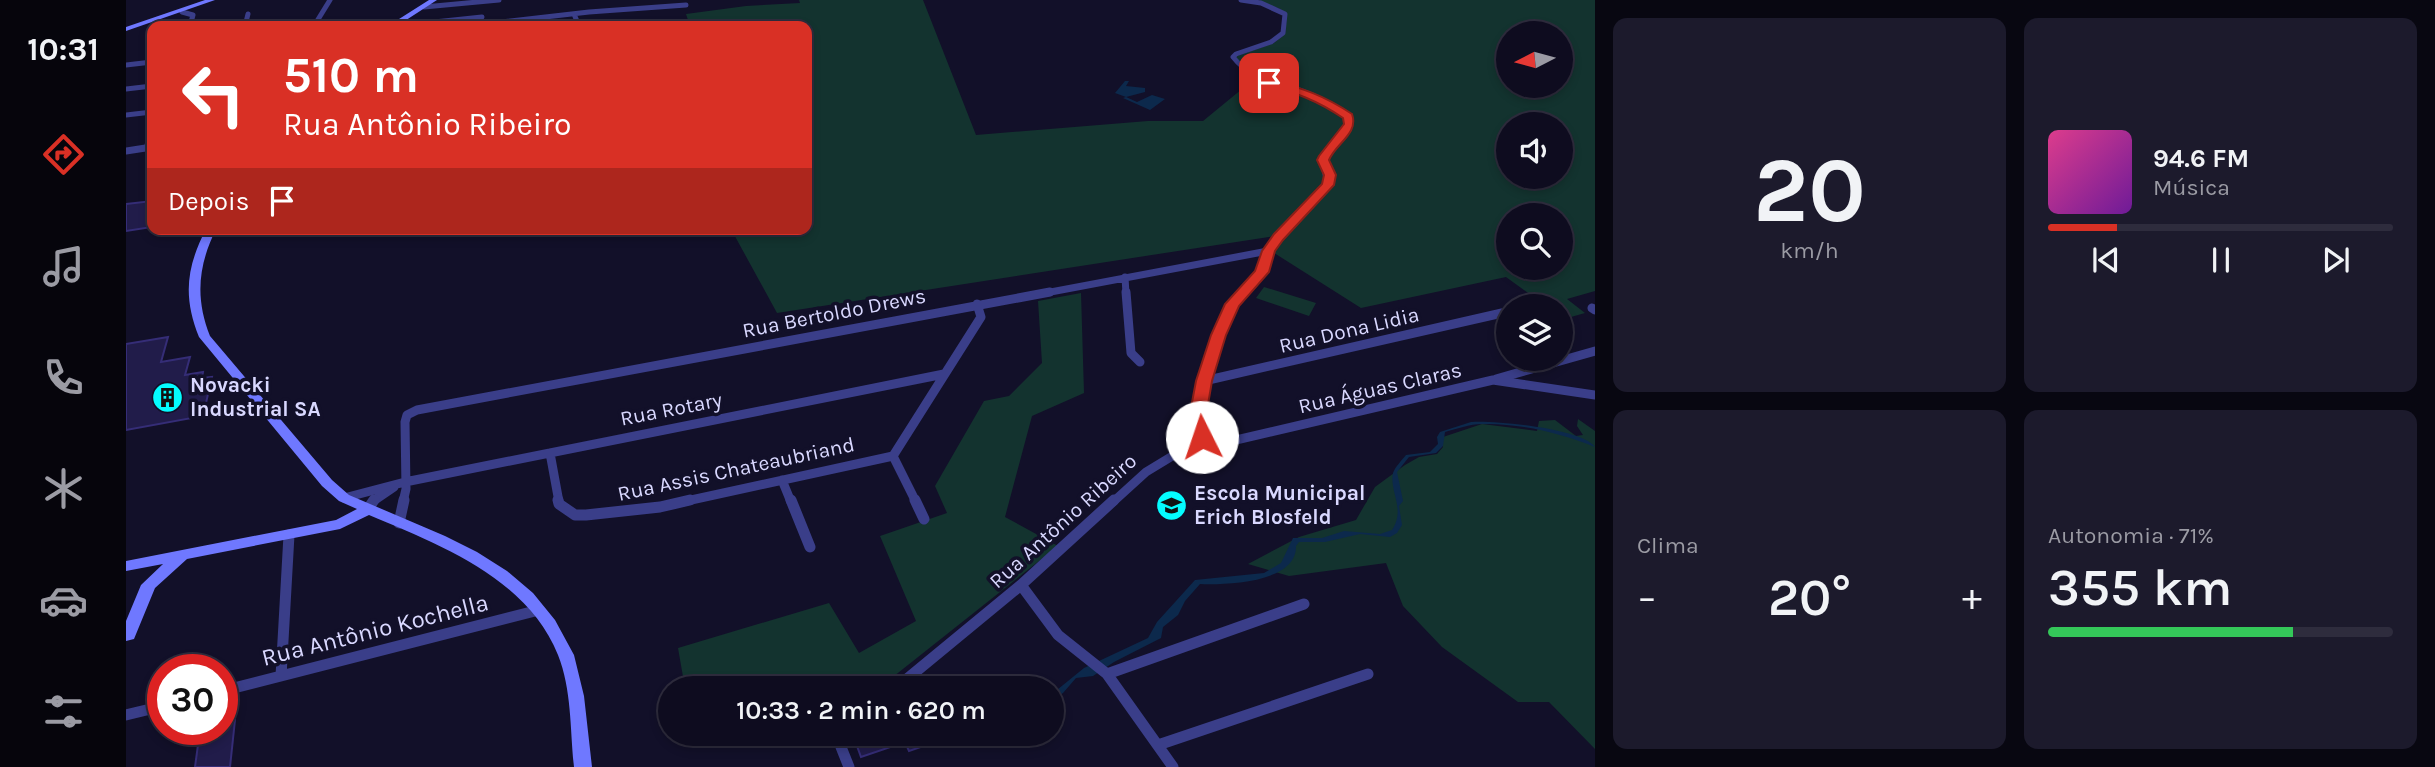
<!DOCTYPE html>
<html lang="pt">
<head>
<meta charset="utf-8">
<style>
  :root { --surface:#0e0c1f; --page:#1c1a2c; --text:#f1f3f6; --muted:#9b9ba4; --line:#2e2c3d; --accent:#d93025 }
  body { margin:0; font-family:Karla,sans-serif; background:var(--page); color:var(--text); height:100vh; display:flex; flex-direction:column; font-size:26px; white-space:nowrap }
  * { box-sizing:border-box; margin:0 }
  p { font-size:23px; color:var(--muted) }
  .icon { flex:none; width:38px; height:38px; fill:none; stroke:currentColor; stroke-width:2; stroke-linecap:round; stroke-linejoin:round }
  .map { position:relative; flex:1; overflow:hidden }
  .details { display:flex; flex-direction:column; gap:18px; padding:18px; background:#080711; width:840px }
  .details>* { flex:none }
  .top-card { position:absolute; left:21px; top:21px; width:665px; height:214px; border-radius:14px; box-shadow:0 4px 10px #0003,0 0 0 2px var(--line); background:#d93025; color:#fff; overflow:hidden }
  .needle { width:46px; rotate:264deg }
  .tools { position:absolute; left:1370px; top:21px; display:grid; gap:14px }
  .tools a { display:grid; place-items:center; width:77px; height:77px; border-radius:50%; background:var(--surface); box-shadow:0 4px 10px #0003,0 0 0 2px var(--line); font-size:35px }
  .speed { position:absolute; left:21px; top:654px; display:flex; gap:14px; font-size:35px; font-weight:700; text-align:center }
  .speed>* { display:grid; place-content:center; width:91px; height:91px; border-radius:50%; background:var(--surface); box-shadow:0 4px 10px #0003,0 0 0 2px var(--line); line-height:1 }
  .speed .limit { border:10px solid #d22; background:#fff; color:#111 }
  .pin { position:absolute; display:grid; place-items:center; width:60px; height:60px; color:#fff; margin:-30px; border-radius:14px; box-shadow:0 4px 10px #0006 }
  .me { position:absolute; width:77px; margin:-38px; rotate:356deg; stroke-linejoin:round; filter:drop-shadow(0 0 5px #0008) }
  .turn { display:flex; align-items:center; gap:24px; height:147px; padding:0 21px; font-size:32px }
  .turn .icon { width:91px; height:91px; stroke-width:2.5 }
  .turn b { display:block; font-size:49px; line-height:60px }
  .then { display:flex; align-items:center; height:66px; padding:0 21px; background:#0003; gap:14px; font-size:26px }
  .big { font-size:52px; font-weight:600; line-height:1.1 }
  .details .card { flex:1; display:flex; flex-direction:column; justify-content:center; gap:10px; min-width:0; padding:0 24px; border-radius:14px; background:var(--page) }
  .details .dial { align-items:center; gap:0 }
  .dial b { font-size:91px; line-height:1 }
  .song { display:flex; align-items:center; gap:21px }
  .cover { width:84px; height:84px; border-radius:10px; background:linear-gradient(135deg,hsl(330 70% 55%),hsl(280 70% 35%)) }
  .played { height:7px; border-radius:4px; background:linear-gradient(90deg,var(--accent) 20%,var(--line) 20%) }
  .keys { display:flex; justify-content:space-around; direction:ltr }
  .heat { display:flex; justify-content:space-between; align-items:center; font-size:38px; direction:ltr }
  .charge { height:10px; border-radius:5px; background:linear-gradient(90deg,#34c759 71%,var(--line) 0) }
  .details .tiles { flex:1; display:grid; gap:18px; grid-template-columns:repeat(2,1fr) }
  .trip { position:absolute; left:532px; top:676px; width:406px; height:70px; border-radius:35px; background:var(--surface); box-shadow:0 4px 10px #0003,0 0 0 2px var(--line); font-weight:600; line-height:70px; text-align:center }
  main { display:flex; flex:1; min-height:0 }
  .tabs { display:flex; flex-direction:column; width:126px; justify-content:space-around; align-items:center; background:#06050c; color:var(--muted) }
  .tabs .icon { width:49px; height:49px }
  .tabs .selected { color:var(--accent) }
  .tabs b { font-size:32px; color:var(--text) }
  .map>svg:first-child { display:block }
  .green { fill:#13332f; fill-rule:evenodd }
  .water { fill:#0c294c }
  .building { fill:#211c4a; stroke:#352d77; stroke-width:2 }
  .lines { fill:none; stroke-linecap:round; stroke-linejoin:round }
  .street-far3 { stroke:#3a3e89; stroke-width:5 }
  .street-far2 { stroke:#3a3e89; stroke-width:7 }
  .street-far1 { stroke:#3a3e89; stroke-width:9 }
  .street { stroke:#3a3e89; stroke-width:11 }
  .secondary { fill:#6f78ff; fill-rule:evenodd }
  .route { fill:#d93025; stroke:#8d1f18; stroke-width:2 }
  .labels { text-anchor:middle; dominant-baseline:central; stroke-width:7; stroke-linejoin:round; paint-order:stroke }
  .street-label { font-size:21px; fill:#d9d8ff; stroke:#121029 }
  .poi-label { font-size:21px; font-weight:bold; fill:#d9d8ff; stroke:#121029; text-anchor:start }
  .near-street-label { font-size:24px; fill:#d9d8ff; stroke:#121029 }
</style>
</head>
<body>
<main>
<nav class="tabs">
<b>10:31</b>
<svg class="icon selected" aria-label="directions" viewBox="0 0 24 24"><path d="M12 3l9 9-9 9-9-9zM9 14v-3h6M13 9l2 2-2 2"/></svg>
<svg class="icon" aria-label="music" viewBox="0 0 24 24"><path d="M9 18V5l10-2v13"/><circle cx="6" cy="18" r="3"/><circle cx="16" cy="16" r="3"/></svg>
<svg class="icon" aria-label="phone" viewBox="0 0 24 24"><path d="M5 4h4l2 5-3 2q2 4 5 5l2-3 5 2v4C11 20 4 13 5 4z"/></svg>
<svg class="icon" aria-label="climate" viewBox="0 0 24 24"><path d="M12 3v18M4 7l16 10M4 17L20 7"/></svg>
<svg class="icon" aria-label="car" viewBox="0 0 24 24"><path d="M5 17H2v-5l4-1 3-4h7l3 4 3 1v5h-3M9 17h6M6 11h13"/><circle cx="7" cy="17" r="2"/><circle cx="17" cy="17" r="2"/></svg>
<svg class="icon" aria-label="filters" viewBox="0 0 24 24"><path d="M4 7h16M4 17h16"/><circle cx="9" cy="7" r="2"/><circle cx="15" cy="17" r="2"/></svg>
</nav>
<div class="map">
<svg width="1469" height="767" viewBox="0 0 1469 767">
  <rect width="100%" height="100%" fill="#121029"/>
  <path class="green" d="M 673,0 L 797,0 L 850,135 L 1022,121 L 1077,121 L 1127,80 L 1116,71 L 1108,57 L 1148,43 L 1159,34 L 1161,14 L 1152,8 L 1133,2 L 1134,0 L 1469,0 L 1469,291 L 1441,299 L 1459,313 L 1438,319 L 1435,317 L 1435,306 L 1420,306 L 1380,277 L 1235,308 L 1145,251 L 1155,235 L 651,313 L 605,229 L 681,229 L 681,26 L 564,26 L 560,14 L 620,6 L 674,3 ZM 1382,33 L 1435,33 L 1435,86 L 1382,86 ZM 1382,124 L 1435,124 L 1435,177 L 1382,177 ZM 1382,215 L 1435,215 L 1435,268 L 1382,268 Z
    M 1138,287 L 1190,303 L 1183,316 L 1130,298 Z
    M 955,293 L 958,393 L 906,416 L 879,517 L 932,546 L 753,688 L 559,688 L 552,648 L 703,603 L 733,653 L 790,621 L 754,536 L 821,513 L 809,486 L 858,401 L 883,396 L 916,363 L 912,301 Z
    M 1452,419 L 1469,431 L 1469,749 L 1423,702 L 1392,702 L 1316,647 L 1277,606 L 1260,563 L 1163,576 L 1122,564 L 1173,537 L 1230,520 L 1249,487 L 1279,465 L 1293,457 L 1311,454 L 1317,447 L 1317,437 L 1356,424 L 1411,431 L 1413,421 L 1429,420 L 1450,436 L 1457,435 L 1451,426 Z"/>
  <path class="water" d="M 999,81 L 1003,81 L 1000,86 L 1019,88 L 1019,92 L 1000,97 L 1011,102 L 1026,95 L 1039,99 L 1024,110 L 997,98 L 1000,97 L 989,93 Z
    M 1345,422 C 1369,420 1457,429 1469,447 C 1435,433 1393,423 1356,424 C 1344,424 1330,429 1319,432 L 1317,446 L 1310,453 L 1283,457 L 1271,472 L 1277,501 L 1273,506 L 1276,525 L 1271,533 L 1264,537 L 1234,534 L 1199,542 L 1173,542 L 1170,546 C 1171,583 1100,585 1074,584 L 1059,601 L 1052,615 L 1037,627 L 1035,638 L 988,662 L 967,676 L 950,678 L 937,693 L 926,700 L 926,694 L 958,668 L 1022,638 L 1031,622 L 1069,580 L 1138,573 L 1155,563 L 1167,538 L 1196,538 L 1218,531 L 1254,534 L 1266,530 C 1280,509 1263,491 1267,473 C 1269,467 1276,460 1280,455 L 1304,452 L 1312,444 L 1311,437 L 1314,432 Z"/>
  <path class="building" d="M 26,201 L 26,227 L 0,231 L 0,204 Z
    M 42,337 L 35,362 L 64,357 L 59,375 L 77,372 L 76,378 L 86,377 L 77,416 L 0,430 L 0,344 Z
    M 109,720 L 104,767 L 69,767 L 74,730 L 96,730 L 96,723 Z
    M 735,733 L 800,733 L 800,735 L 791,738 L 795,747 L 783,751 L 779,742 L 735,757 L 731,746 L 738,743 Z"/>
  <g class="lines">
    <path class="street-far3" d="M 1115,0 L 1135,3 L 1159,14 L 1157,33 L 1145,42 L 1110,54 L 1107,57 C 1125,80 1148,81 1174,90 C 1191,96 1207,105 1222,116 L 1221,130
      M 298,7 L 373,0
      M 56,12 L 67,15 L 64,26
      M 448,14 L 453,26
      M 119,26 L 122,14
      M 188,26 L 204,0
      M 270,26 L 356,17
      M 340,26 L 463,12 L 560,5
      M 0,65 L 26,62
      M 0,89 L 26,86
      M 0,115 L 26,112"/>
    <path class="street-far2" d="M 21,148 L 26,134
      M 0,151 L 26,147
      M 999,277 L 1000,294
      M 914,294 L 1142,251
      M 1116,294 L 1136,272 L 1142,251 L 1153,237 L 1202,185 L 1198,163 L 1199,154 L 1221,128"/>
    <path class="street-far1" d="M 1000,292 L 1005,353 L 1014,362
      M 1466,308 L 1469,310
      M 1370,379 L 1469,351
      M 1078,381 L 1376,313
      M 1070,429 L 1076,437 L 1091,444
      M 424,453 L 433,502
      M 1050,454 L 1367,380 L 1469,395
      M 656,480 L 665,502
      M 218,498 L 279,482 L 818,374
      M 246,502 L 268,487
      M 277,502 L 280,489 L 279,422 L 281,415 L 291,410 L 924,292
      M 556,502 L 767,456
      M 790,502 L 767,456 L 855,317 L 851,304
      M 987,502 L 1020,472 L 1048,455 L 1062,442 L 1070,429 L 1082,367 L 1106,304 L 1117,292"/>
    <path class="street" d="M 432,500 L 433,504 L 449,515 L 460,515 L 534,507 L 564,500
      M 665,500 L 684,547
      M 789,500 L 798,519
      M 242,509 L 248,500
      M 273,523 L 278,500
      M 895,585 L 932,635 L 981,674 L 1047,767
      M 981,674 L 1178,604
      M 155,676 L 163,535
      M 770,688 L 895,585 L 988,500
      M 96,691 L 413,610
      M 0,715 L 37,706
      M 714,733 L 715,747 L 723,767
      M 606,736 L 615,733
      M 1032,745 L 1242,674"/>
    <path class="secondary" d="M 79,0 L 89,0 L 0,31 L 0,27 Z
      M 303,0 L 311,0 L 271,26 L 262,26 Z
      M 80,229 L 90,229 C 72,266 69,298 84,336 L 206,480 L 223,495 L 319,536 L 351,552 L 381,571 L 407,593 L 429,620 L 448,655 L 458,696 L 466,767 L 448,767 C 444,731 446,690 432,655 C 401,578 314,545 243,515 L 214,529 L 61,559 L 29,588 L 8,639 L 0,641 L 0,621 L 15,585 L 37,564 L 0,571 L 0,561 L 210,520 L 231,509 L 213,501 L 196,486 L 73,337 C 57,297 60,268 80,229 Z"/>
  </g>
  <path class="route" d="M 1143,80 C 1175,87 1199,96 1226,114 C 1233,134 1210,143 1203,160 L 1210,175 L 1208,185 L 1157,240 L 1149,251 L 1143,272 L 1113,306 L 1100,335 L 1086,381 L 1078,428 L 1085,437 L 1076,442 L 1070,441 L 1061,429 L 1070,381 L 1085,335 L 1099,304 L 1129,271 L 1136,251 L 1148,234 L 1196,184 L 1198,175 L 1191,160 L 1193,156 L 1218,124 L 1217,118 C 1192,101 1169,92 1140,85 L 1138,83 Z"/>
  <defs>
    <symbol id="building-disc" viewBox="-11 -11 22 22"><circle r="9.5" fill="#04fcff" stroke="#121029"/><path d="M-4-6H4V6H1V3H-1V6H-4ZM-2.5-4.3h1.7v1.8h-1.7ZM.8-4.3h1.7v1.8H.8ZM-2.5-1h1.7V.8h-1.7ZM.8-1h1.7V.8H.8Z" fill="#111"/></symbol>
    <symbol id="school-disc" viewBox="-11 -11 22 22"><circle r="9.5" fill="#04fcff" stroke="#121029"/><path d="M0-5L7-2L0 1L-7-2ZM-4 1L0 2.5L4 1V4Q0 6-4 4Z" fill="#111"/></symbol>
  </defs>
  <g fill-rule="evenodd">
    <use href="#building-disc" x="24" y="380" width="35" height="35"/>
    <use href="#school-disc" x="1028" y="488" width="35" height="35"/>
  </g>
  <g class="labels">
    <g class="street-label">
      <text transform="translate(708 313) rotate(-11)">Rua Bertoldo Drews</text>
      <text transform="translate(1223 330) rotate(-13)">Rua Dona Lidia</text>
      <text transform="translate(1254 388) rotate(-13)">Rua Águas Claras</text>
      <text transform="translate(545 409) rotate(-11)">Rua Rotary</text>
      <text transform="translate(610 469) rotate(-12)">Rua Assis Chateaubriand</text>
      <text transform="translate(937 521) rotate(-42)">Rua Antônio Ribeiro</text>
    </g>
    <g class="poi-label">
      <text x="64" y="385">Novacki<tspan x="64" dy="24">Industrial SA</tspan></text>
      <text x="1068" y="493">Escola Municipal<tspan x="1068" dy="24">Erich Blosfeld</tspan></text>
    </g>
    <g class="near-street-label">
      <text transform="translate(249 630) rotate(-14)">Rua Antônio Kochella</text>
    </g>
  </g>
</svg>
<div class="tools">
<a><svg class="needle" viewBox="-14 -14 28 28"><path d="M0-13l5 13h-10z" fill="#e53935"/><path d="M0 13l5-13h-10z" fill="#9b9ba4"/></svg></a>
<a><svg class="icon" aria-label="sound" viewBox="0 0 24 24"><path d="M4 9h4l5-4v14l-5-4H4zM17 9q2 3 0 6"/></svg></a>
<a><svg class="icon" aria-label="search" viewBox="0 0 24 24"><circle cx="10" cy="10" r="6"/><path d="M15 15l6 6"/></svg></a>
<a><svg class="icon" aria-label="layers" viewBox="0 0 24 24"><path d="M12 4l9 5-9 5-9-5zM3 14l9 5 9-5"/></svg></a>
</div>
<div class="speed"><div class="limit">30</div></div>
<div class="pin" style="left:1143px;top:83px;background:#d93025"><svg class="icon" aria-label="arrive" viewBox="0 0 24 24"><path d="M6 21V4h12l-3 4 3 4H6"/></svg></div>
<svg class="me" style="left:1076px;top:437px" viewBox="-20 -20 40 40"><circle r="19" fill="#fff"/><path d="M0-13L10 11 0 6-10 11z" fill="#d93025"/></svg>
<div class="trip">10:33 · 2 min · 620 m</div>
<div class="top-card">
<div class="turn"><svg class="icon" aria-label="left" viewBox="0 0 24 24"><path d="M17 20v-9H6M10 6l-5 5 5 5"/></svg><div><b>510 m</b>Rua Antônio Ribeiro</div></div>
<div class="then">Depois<svg class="icon" aria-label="arrive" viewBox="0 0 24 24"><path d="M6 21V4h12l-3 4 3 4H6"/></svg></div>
</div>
</div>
<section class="details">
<div class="tiles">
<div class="card dial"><b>20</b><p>km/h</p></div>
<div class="card">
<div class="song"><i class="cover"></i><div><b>94.6 FM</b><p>Música</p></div></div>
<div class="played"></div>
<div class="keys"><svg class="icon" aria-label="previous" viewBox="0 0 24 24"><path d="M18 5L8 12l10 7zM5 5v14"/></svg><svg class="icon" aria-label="pause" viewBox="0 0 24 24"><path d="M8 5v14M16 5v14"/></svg><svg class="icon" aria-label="next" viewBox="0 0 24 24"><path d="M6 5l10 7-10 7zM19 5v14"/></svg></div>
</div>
<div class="card"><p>Clima</p>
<div class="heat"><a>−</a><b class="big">20°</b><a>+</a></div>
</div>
<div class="card"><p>Autonomia · 71%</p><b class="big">355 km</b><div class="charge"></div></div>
</div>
</section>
</main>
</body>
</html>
